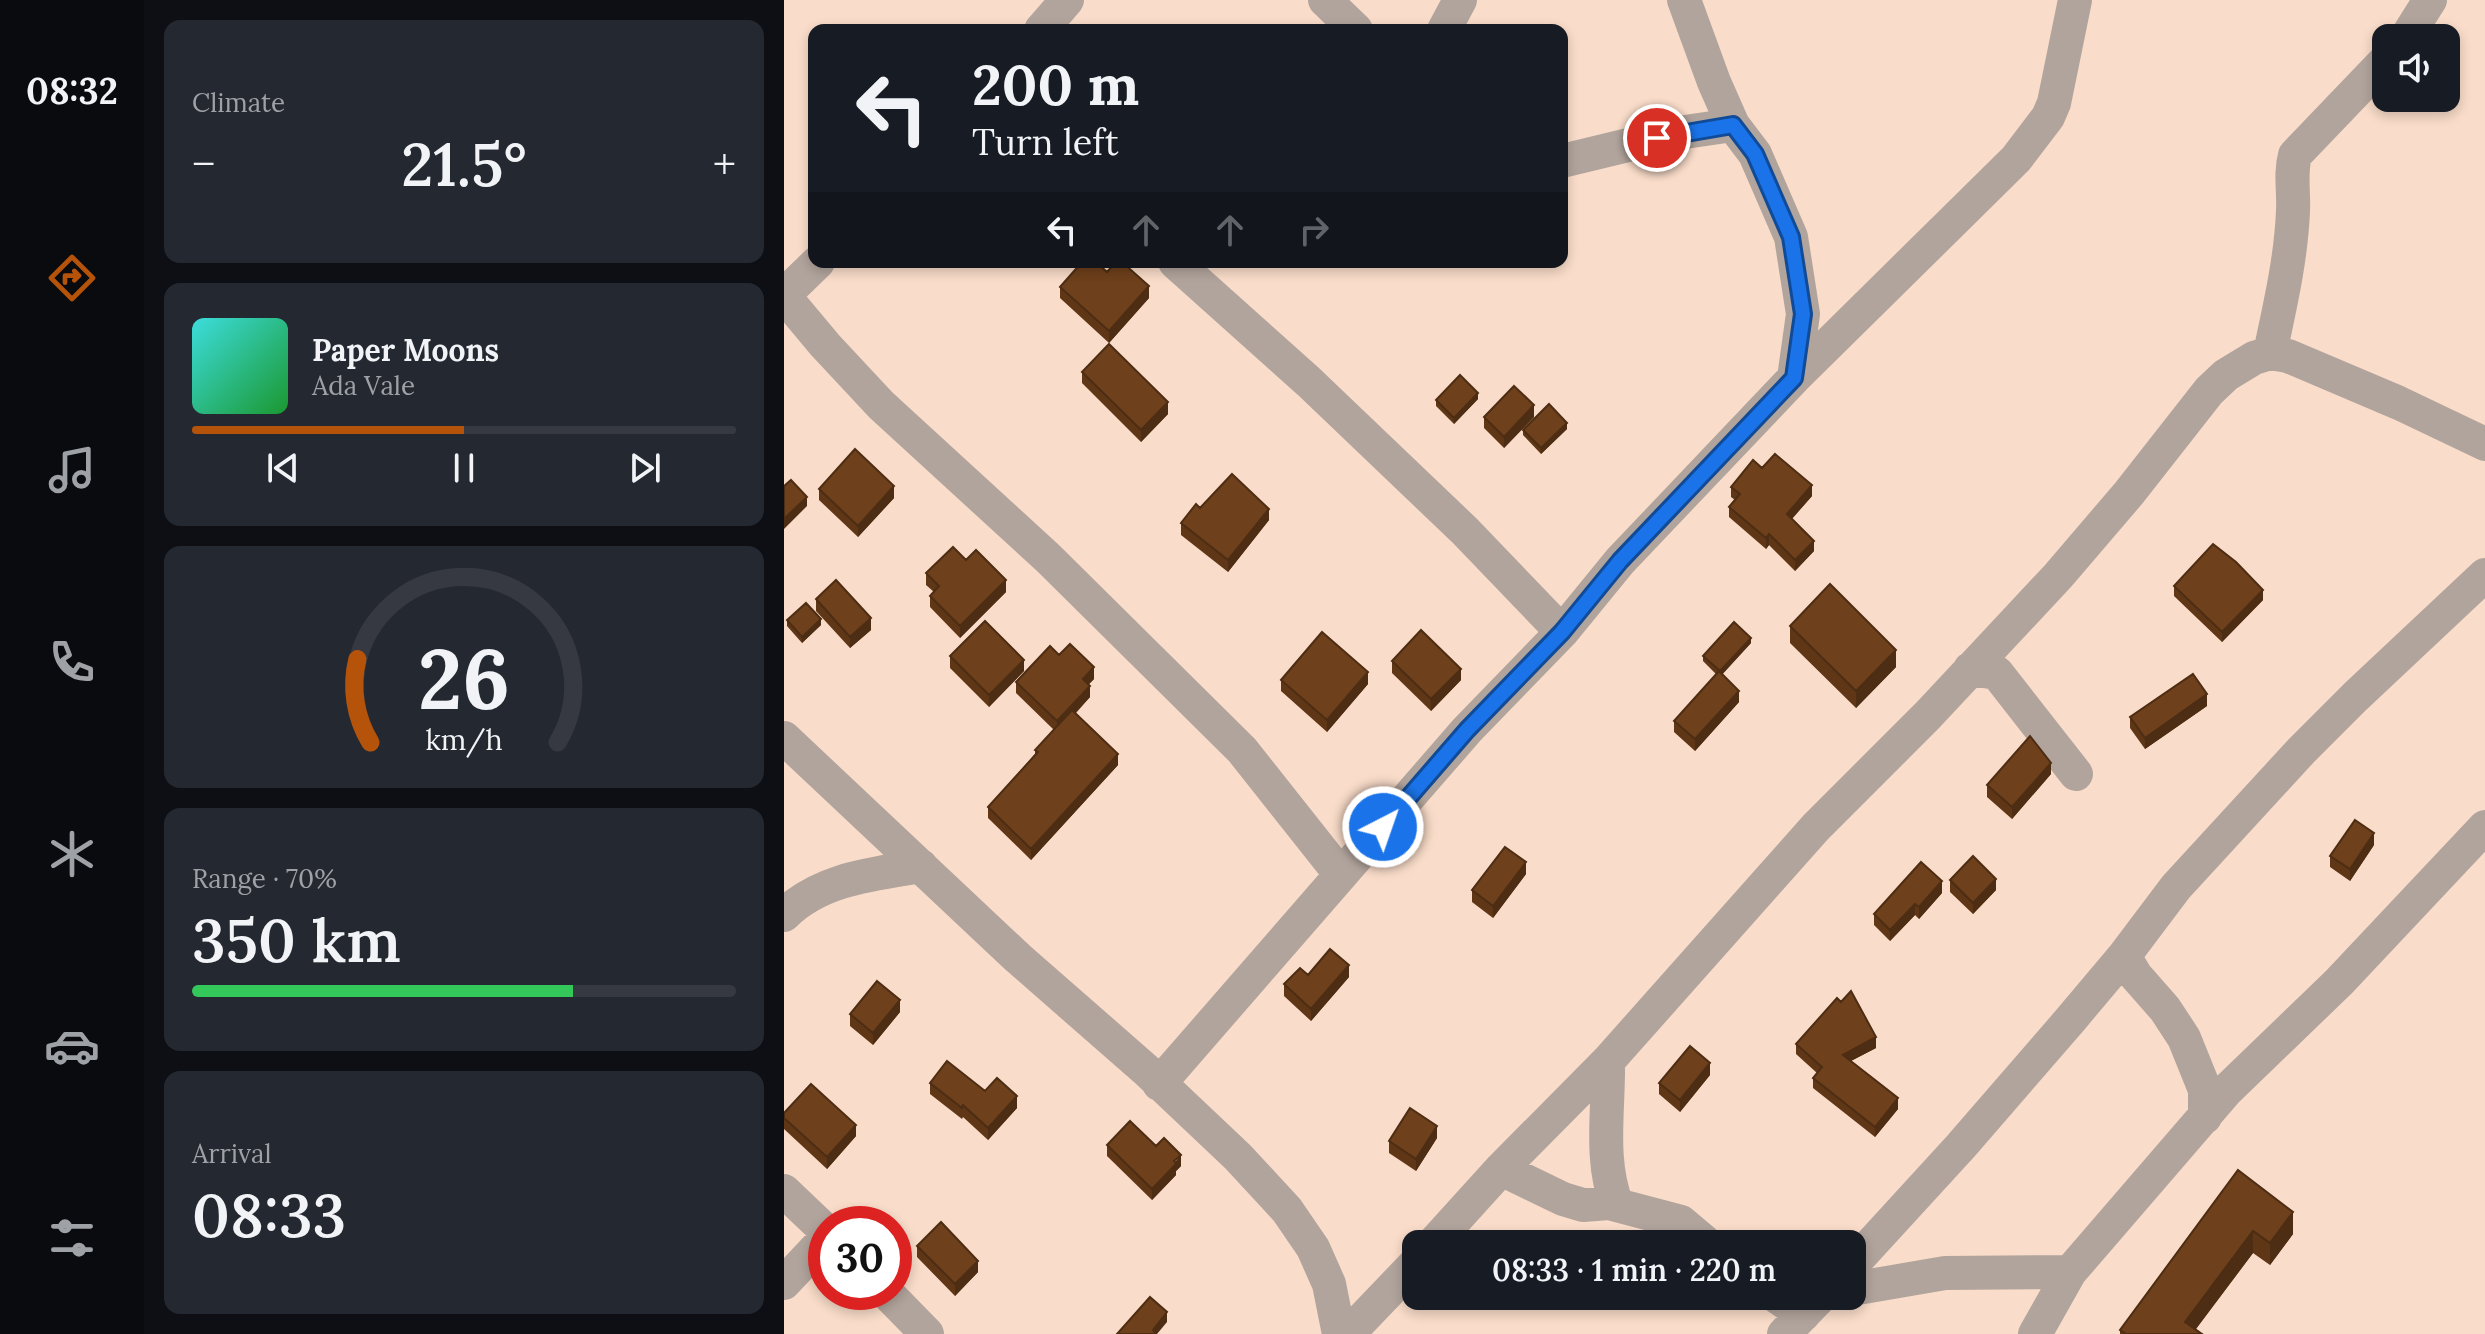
<!DOCTYPE html>
<html lang="en">
<head>
<meta charset="utf-8">
<style>
  :root { --surface:#171b24; --page:#242831; --text:#f1f3f6; --muted:#9ea1a6; --line:#363941; --accent:#b45309 }
  body { margin:0; font-family:Lora,serif; background:var(--page); color:var(--text); height:100vh; display:flex; flex-direction:column; font-size:30px; white-space:nowrap }
  * { box-sizing:border-box; margin:0 }
  p { font-size:26px; color:var(--muted) }
  .icon { flex:none; width:44px; height:44px; fill:none; stroke:currentColor; stroke-width:2; stroke-linecap:round; stroke-linejoin:round }
  .map { position:relative; flex:1; overflow:hidden }
  .sheet { display:flex; flex-direction:column; gap:20px; padding:20px; background:#0d0f14; width:640px }
  .sheet>* { flex:none }
  .hud { position:absolute; left:24px; top:24px; width:760px; height:244px; border-radius:16px; box-shadow:0 4px 12px #0003; background:#171b24; color:var(--text); overflow:hidden }
  .tools { position:absolute; left:1588px; top:24px; display:grid; gap:16px }
  .tools a { display:grid; place-items:center; width:88px; height:88px; border-radius:16px; background:var(--surface); box-shadow:0 4px 12px #0003; font-size:40px }
  .speed { position:absolute; left:24px; top:1206px; display:flex; gap:16px; font-size:40px; font-weight:700; text-align:center }
  .speed>* { display:grid; place-content:center; width:104px; height:104px; border-radius:50%; background:var(--surface); box-shadow:0 4px 12px #0003; line-height:1 }
  .speed .limit { border:12px solid #d22; background:#fff; color:#111 }
  .pin { position:absolute; display:grid; place-items:center; width:68px; height:68px; color:#fff; margin:-34px; border:4px solid #fff; border-radius:50%; box-shadow:0 2px 8px #0007 }
  .me { position:absolute; width:88px; margin:-44px; rotate:41deg; stroke-linejoin:round; filter:drop-shadow(0 0 6px #0008) }
  .turn { display:flex; align-items:center; gap:28px; height:168px; padding:0 32px; font-size:36px }
  .turn .icon { width:104px; height:104px; stroke-width:2.5 }
  .turn b { display:block; font-size:56px; line-height:68px }
  .lanes { display:flex; align-items:center; height:76px; padding:0 32px; background:#0003; justify-content:center; gap:40px; direction:ltr }
  .lanes .off { opacity:.35 }
  .big { font-size:60px; font-weight:600; line-height:1.1 }
  .sheet .widget { flex:1; display:flex; flex-direction:column; justify-content:center; gap:12px; min-width:0; padding:0 28px; border-radius:16px; background:var(--page) }
  .sheet .dial { align-items:center; gap:0 }
  .dial svg { height:208px; overflow:visible; fill:none; stroke:var(--line); stroke-width:7; stroke-linecap:round; text-anchor:middle }
  .dial text { fill:var(--text); stroke:none }
  .song { display:flex; align-items:center; gap:24px }
  .cover { width:96px; height:96px; border-radius:12px; background:linear-gradient(135deg,hsl(180 70% 55%),hsl(130 70% 35%)) }
  .played { height:8px; border-radius:4px; background:linear-gradient(90deg,var(--accent) 50%,var(--line) 50%) }
  .keys { display:flex; justify-content:space-around; direction:ltr }
  .heat { display:flex; justify-content:space-between; align-items:center; font-size:44px; direction:ltr }
  .charge { height:12px; border-radius:6px; background:linear-gradient(90deg,#34c759 70%,var(--line) 0) }
  .trip { position:absolute; left:618px; top:1230px; width:464px; height:80px; border-radius:16px; background:var(--surface); box-shadow:0 4px 12px #0003; font-weight:600; line-height:80px; text-align:center }
  main { display:flex; flex:1; min-height:0 }
  .menu { display:flex; flex-direction:column; width:144px; justify-content:space-around; align-items:center; background:#090b0e; color:var(--muted) }
  .menu .icon { width:56px; height:56px }
  .menu .on { color:var(--accent) }
  .menu b { font-size:36px; color:var(--text) }
  .map>svg:first-child { display:block }
  .lines { fill:none; stroke-linecap:round; stroke-linejoin:round }
  .minor { stroke:#b1a49c; stroke-width:34 }
  .wall { fill:#5f3717 }
  .shaded-wall { fill:#4d2d13 }
  .building { fill:#6e401b; stroke:#4d2d13; stroke-width:2 }
  .route-casing { stroke:#114b97; stroke-width:20 }
  .route { stroke:#1a73e8; stroke-width:14 }
</style>
</head>
<body>
<main>
<nav class="menu">
<b>08:32</b>
<svg class="icon on" aria-label="directions" viewBox="0 0 24 24"><path d="M12 3l9 9-9 9-9-9zM9 14v-3h6M13 9l2 2-2 2"/></svg>
<svg class="icon" aria-label="music" viewBox="0 0 24 24"><path d="M9 18V5l10-2v13"/><circle cx="6" cy="18" r="3"/><circle cx="16" cy="16" r="3"/></svg>
<svg class="icon" aria-label="phone" viewBox="0 0 24 24"><path d="M5 4h4l2 5-3 2q2 4 5 5l2-3 5 2v4C11 20 4 13 5 4z"/></svg>
<svg class="icon" aria-label="climate" viewBox="0 0 24 24"><path d="M12 3v18M4 7l16 10M4 17L20 7"/></svg>
<svg class="icon" aria-label="car" viewBox="0 0 24 24"><path d="M5 17H2v-5l4-1 3-4h7l3 4 3 1v5h-3M9 17h6M6 11h13"/><circle cx="7" cy="17" r="2"/><circle cx="17" cy="17" r="2"/></svg>
<svg class="icon" aria-label="filters" viewBox="0 0 24 24"><path d="M4 7h16M4 17h16"/><circle cx="9" cy="7" r="2"/><circle cx="15" cy="17" r="2"/></svg>
</nav>
<section class="sheet">
<div class="widget"><p>Climate</p>
<div class="heat"><a>−</a><b class="big">21.5°</b><a>+</a></div>
</div>
<div class="widget">
<div class="song"><i class="cover"></i><div><b>Paper Moons</b><p>Ada Vale</p></div></div>
<div class="played"></div>
<div class="keys"><svg class="icon" aria-label="previous" viewBox="0 0 24 24"><path d="M18 5L8 12l10 7zM5 5v14"/></svg><svg class="icon" aria-label="pause" viewBox="0 0 24 24"><path d="M8 5v14M16 5v14"/></svg><svg class="icon" aria-label="next" viewBox="0 0 24 24"><path d="M6 5l10 7-10 7zM19 5v14"/></svg></div>
</div>
<div class="widget dial"><svg viewBox="0 0 100 80">
<path d="M14 69A42 42 0 1 1 86 69"/>
<path d="M14 69A42 42 0 0 1 9 37" stroke="#b45309"/>
<text x="50" y="56" font-size="32" font-weight="700">26</text>
<text x="50" y="72" font-size="11">km/h</text>
</svg></div>
<div class="widget"><p>Range · 70%</p><b class="big">350 km</b><div class="charge"></div></div>
<div class="widget"><p>Arrival</p><b class="big">08:33</b></div>
</section>
<div class="map">
<svg width="1701" height="1334" viewBox="0 0 1701 1334">
  <rect width="100%" height="100%" fill="#f9dcc9"/>
  <g class="lines">
    <path class="minor" d="M 541,0 L 572,30
      M 900,0 L 930,82 L 949,125 L 971,154 L 1007,237 L 1019,314 L 1010,378
      M 257,30 L 283,0
      M 660,30 L 676,0
      M 1622,38 L 1646,0
      M 778,161 L 894,133 L 949,125
      M 391,262 L 525,382 L 681,531 L 778,632
      M 0,295 L 34,262
      M 0,296 L 41,345 L 97,405 L 264,558 L 458,750 L 557,875
      M 1486,353 C 1496,306 1507,259 1509,211 C 1510,191 1506,174 1511,155 L 1602,60
      M 1186,669 L 1213,673 L 1292,774
      M 0,738 L 234,958 L 362,1070 L 454,1157 L 503,1210 L 529,1248 L 545,1284 L 555,1334
      M 0,915 C 36,879 89,874 137,866
      M 1340,956 L 1352,976 L 1381,1009 L 1400,1038 L 1421,1090 L 1421,1117
      M 824,1061 C 825,1108 815,1160 833,1205
      M 375,1084 L 683,730 L 778,632 L 836,561 L 1010,378 L 1232,159 L 1264,117 L 1270,103 L 1291,0
      M 717,1169 L 779,1199 L 799,1205 L 825,1203 L 897,1222 L 923,1244
      M 0,1191 L 42,1231
      M 649,1244 L 717,1169 L 824,1061 L 1032,827 L 1144,715 L 1274,576 L 1345,493 L 1425,391 L 1442,375 L 1470,358 L 1486,353 L 1504,356 L 1615,403 L 1701,444
      M 1068,1265 L 1177,1146 L 1287,1019 L 1340,956 L 1392,887 L 1517,751 L 1571,697 L 1701,575
      M 0,1283 L 42,1238
      M 1068,1289 L 1161,1273 L 1286,1272
      M 102,1292 L 143,1334
      M 992,1296 L 1019,1315
      M 564,1334 L 632,1263
      M 1000,1334 L 1037,1296
      M 1251,1334 L 1286,1272 L 1443,1090 L 1555,982 L 1701,827"/>
  </g>
  <path class="wall" d="M 276,287 L 365,298 L 325,343 L 276,298 Z
    M 298,372 L 384,414 L 357,442 L 298,383 Z
    M 694,399 L 670,424 L 652,406 L 652,400 Z
    M 700,417 L 750,417 L 720,448 L 700,428 Z
    M 783,429 L 757,454 L 739,435 L 739,430 Z
    M 978,468 L 1028,496 L 1008,519 L 1030,551 L 1011,571 L 985,545 L 982,549 L 945,517 L 945,507 L 951,500 L 947,497 L 947,487 Z
    M 35,489 L 110,498 L 74,537 L 35,500 Z
    M 416,508 L 485,520 L 444,572 L 397,535 L 397,523 Z
    M 182,560 L 222,592 L 176,638 L 146,607 L 146,596 L 150,592 L 142,585 L 142,573 Z
    M 1390,586 L 1479,600 L 1438,642 L 1390,596 Z
    M 32,599 L 87,630 L 66,648 L 32,611 Z
    M 3,620 L 37,625 L 18,643 L 3,626 Z
    M 1006,626 L 1112,667 L 1072,708 L 1006,643 Z
    M 967,643 L 938,674 L 955,702 L 911,751 L 890,732 L 890,721 L 932,674 L 919,661 L 919,656 Z
    M 275,655 L 310,679 L 305,684 L 306,697 L 292,713 L 334,765 L 247,860 L 204,818 L 204,807 L 251,754 L 251,750 L 270,730 L 232,693 L 232,682 Z
    M 166,656 L 240,671 L 205,707 L 166,668 Z
    M 608,661 L 677,680 L 647,711 L 608,673 Z
    M 497,680 L 584,684 L 543,732 L 497,691 Z
    M 1423,706 L 1361,749 L 1346,728 L 1346,717 Z
    M 1267,774 L 1228,819 L 1203,797 L 1203,785 Z
    M 1590,845 L 1566,881 L 1546,867 L 1546,856 Z
    M 742,874 L 709,918 L 688,902 L 688,890 Z
    M 1166,880 L 1212,890 L 1189,914 L 1166,892 Z
    M 1158,893 L 1135,919 L 1131,915 L 1106,941 L 1090,925 L 1090,914 Z
    M 524,975 L 565,977 L 527,1021 L 500,996 L 500,984 Z
    M 116,1012 L 89,1045 L 66,1026 L 66,1014 Z
    M 1012,1044 L 1092,1048 L 1067,1061 L 1114,1109 L 1091,1137 L 1029,1088 L 1029,1078 L 1033,1073 L 1012,1054 Z
    M 926,1075 L 896,1112 L 875,1094 L 875,1083 Z
    M 146,1083 L 201,1091 L 233,1108 L 204,1140 L 179,1117 L 178,1119 L 146,1094 Z
    M 0,1113 L 72,1136 L 43,1169 L 0,1129 Z
    M 653,1138 L 632,1171 L 605,1153 L 605,1141 Z
    M 323,1145 L 372,1146 L 397,1166 L 392,1171 L 392,1175 L 368,1200 L 323,1156 Z
    M 1454,1170 L 1509,1234 L 1486,1265 L 1469,1253 L 1412,1329 L 1418,1334 L 1336,1334 L 1336,1330 Z
    M 133,1246 L 194,1272 L 171,1296 L 133,1257 Z"/>
  <path class="shaded-wall" d="M 365,286 L 365,298 L 325,343 L 325,331 Z
    M 694,393 L 694,399 L 670,424 L 670,418 Z
    M 384,402 L 384,414 L 357,442 L 357,430 Z
    M 750,405 L 750,417 L 720,448 L 720,437 Z
    M 783,423 L 783,429 L 757,454 L 757,448 Z
    M 1028,485 L 1028,496 L 1003,524 L 1003,514 Z
    M 110,486 L 110,498 L 74,537 L 74,526 Z
    M 23,497 L 23,506 L 0,529 L 0,519 Z
    M 485,509 L 485,520 L 444,572 L 444,560 Z
    M 985,534 L 985,545 L 982,549 L 982,538 Z
    M 1030,541 L 1030,551 L 1011,571 L 1011,560 Z
    M 222,580 L 222,592 L 176,638 L 176,626 Z
    M 1479,590 L 1479,600 L 1438,642 L 1438,632 Z
    M 87,618 L 87,630 L 66,648 L 66,637 Z
    M 37,619 L 37,625 L 18,643 L 18,637 Z
    M 967,638 L 967,643 L 936,677 L 936,671 Z
    M 1112,650 L 1112,667 L 1072,708 L 1072,691 Z
    M 240,660 L 240,671 L 205,707 L 205,695 Z
    M 310,667 L 310,679 L 299,690 L 299,679 Z
    M 677,669 L 677,680 L 647,711 L 647,699 Z
    M 584,672 L 584,684 L 543,732 L 543,720 Z
    M 306,686 L 306,697 L 273,732 L 273,721 Z
    M 955,691 L 955,702 L 911,751 L 911,739 Z
    M 1423,694 L 1423,706 L 1361,749 L 1361,738 Z
    M 334,754 L 334,765 L 247,860 L 247,849 Z
    M 1267,763 L 1267,774 L 1228,819 L 1228,807 Z
    M 1590,833 L 1590,845 L 1566,881 L 1566,869 Z
    M 742,862 L 742,874 L 709,918 L 709,906 Z
    M 1212,879 L 1212,890 L 1189,914 L 1189,903 Z
    M 1158,881 L 1158,893 L 1135,919 L 1135,907 Z
    M 1131,904 L 1131,915 L 1106,941 L 1106,930 Z
    M 565,965 L 565,977 L 527,1021 L 527,1009 Z
    M 116,1000 L 116,1012 L 89,1045 L 89,1033 Z
    M 1092,1037 L 1092,1048 L 1059,1065 L 1059,1055 Z
    M 926,1063 L 926,1075 L 896,1112 L 896,1100 Z
    M 233,1096 L 233,1108 L 204,1140 L 204,1128 Z
    M 1114,1098 L 1114,1109 L 1091,1137 L 1091,1127 Z
    M 72,1125 L 72,1136 L 43,1169 L 43,1157 Z
    M 653,1126 L 653,1138 L 632,1171 L 632,1159 Z
    M 397,1155 L 397,1166 L 392,1171 L 392,1175 L 368,1200 L 368,1189 Z
    M 1509,1212 L 1509,1234 L 1486,1265 L 1486,1243 Z
    M 1469,1231 L 1469,1253 L 1408,1334 L 1401,1322 Z
    M 194,1261 L 194,1272 L 171,1296 L 171,1284 Z
    M 383,1312 L 383,1322 L 373,1334 L 369,1334 L 369,1330 Z"/>
  <path class="building" d="M 298,262 L 312,262 L 323,272 L 332,262 L 338,262 L 365,286 L 325,331 L 276,287 Z
    M 325,344 L 384,402 L 357,430 L 298,372 Z
    M 676,375 L 694,393 L 670,418 L 652,400 Z
    M 730,386 L 750,405 L 720,437 L 700,417 Z
    M 765,404 L 783,423 L 757,448 L 739,430 Z
    M 71,449 L 110,486 L 74,526 L 35,489 Z
    M 991,454 L 1028,485 L 1003,514 L 1030,541 L 1011,560 L 985,534 L 982,538 L 945,507 L 956,494 L 947,487 L 969,460 L 978,468 Z
    M 448,474 L 485,509 L 444,560 L 397,523 L 412,504 L 416,508 Z
    M 7,480 L 23,497 L 0,519 L 0,486 Z
    M 1429,544 L 1452,562 L 1479,590 L 1438,632 L 1390,586 Z
    M 169,547 L 182,560 L 192,550 L 222,580 L 176,626 L 146,596 L 155,586 L 142,573 Z
    M 52,580 L 87,618 L 66,637 L 32,599 Z
    M 1046,584 L 1112,650 L 1072,691 L 1006,626 Z
    M 22,603 L 37,619 L 18,637 L 3,620 Z
    M 201,621 L 240,660 L 205,695 L 166,656 Z
    M 950,622 L 967,638 L 936,671 L 919,656 Z
    M 637,630 L 677,669 L 647,699 L 608,661 Z
    M 538,632 L 584,672 L 543,720 L 497,680 Z
    M 286,644 L 310,667 L 299,679 L 306,686 L 273,721 L 232,682 L 266,646 L 275,655 Z
    M 935,671 L 955,691 L 911,739 L 890,721 Z
    M 1409,674 L 1423,694 L 1361,738 L 1346,717 Z
    M 288,710 L 334,754 L 247,849 L 204,807 L 254,752 L 251,750 Z
    M 1246,736 L 1267,763 L 1228,807 L 1203,785 Z
    M 1571,820 L 1590,833 L 1566,869 L 1546,856 Z
    M 721,847 L 742,862 L 709,906 L 688,890 Z
    M 1189,856 L 1212,879 L 1189,903 L 1166,880 Z
    M 1137,862 L 1158,881 L 1135,907 L 1131,904 L 1106,930 L 1090,914 Z
    M 546,949 L 565,965 L 527,1009 L 500,984 L 516,968 L 524,975 Z
    M 93,981 L 116,1000 L 89,1033 L 66,1014 Z
    M 1067,991 L 1092,1037 L 1059,1055 L 1114,1098 L 1091,1127 L 1029,1078 L 1038,1067 L 1012,1044 L 1053,998 L 1057,1002 Z
    M 906,1046 L 926,1063 L 896,1100 L 875,1083 Z
    M 163,1061 L 201,1091 L 213,1078 L 233,1096 L 204,1128 L 179,1105 L 178,1108 L 146,1083 Z
    M 27,1084 L 72,1125 L 43,1157 L 0,1118 L 0,1113 Z
    M 626,1108 L 653,1126 L 632,1159 L 605,1141 Z
    M 346,1121 L 372,1146 L 380,1138 L 397,1155 L 390,1161 L 392,1164 L 368,1189 L 323,1145 Z
    M 1454,1170 L 1509,1212 L 1486,1243 L 1469,1231 L 1401,1322 L 1418,1334 L 1342,1334 L 1336,1330 Z
    M 157,1222 L 194,1261 L 171,1284 L 133,1246 Z
    M 366,1297 L 383,1312 L 369,1330 L 372,1334 L 333,1334 Z"/>
  <g class="lines">
    <defs>
      <path id="route" d="M 599,827 L 683,730 L 778,632 L 836,561 L 1010,378 L 1019,314 L 1007,237 L 971,154 L 949,125 L 873,138"/>
    </defs>
    <use href="#route" class="route-casing"/>
    <use href="#route" class="route"/>
  </g>
</svg>
<div class="tools">
<a><svg class="icon" aria-label="sound" viewBox="0 0 24 24"><path d="M4 9h4l5-4v14l-5-4H4zM17 9q2 3 0 6"/></svg></a>
</div>
<div class="speed"><div class="limit">30</div></div>
<div class="pin" style="left:873px;top:138px;background:#d93025"><svg class="icon" aria-label="arrive" viewBox="0 0 24 24"><path d="M6 21V4h12l-3 4 3 4H6"/></svg></div>
<svg class="me" style="left:599px;top:827px" viewBox="-20 -20 40 40"><circle r="17" fill="#1a73e8" stroke="#fff" stroke-width="3"/><path d="M0-11L8 9 0 5-8 9z" fill="#fff"/></svg>
<div class="trip">08:33 · 1 min · 220 m</div>
<div class="hud">
<div class="turn"><svg class="icon" aria-label="left" viewBox="0 0 24 24"><path d="M17 20v-9H6M10 6l-5 5 5 5"/></svg><div><b>200 m</b>Turn left</div></div>
<div class="lanes"><svg class="icon" aria-label="left" viewBox="0 0 24 24"><path d="M17 20v-9H6M10 6l-5 5 5 5"/></svg><svg class="icon off" aria-label="ahead" viewBox="0 0 24 24"><path d="M12 20V5M6 11l6-6 6 6"/></svg><svg class="icon off" aria-label="ahead" viewBox="0 0 24 24"><path d="M12 20V5M6 11l6-6 6 6"/></svg><svg class="icon off" aria-label="right" viewBox="0 0 24 24"><path d="M7 20v-9h11M14 6l5 5-5 5"/></svg></div>
</div>
</div>
</main>
</body>
</html>
